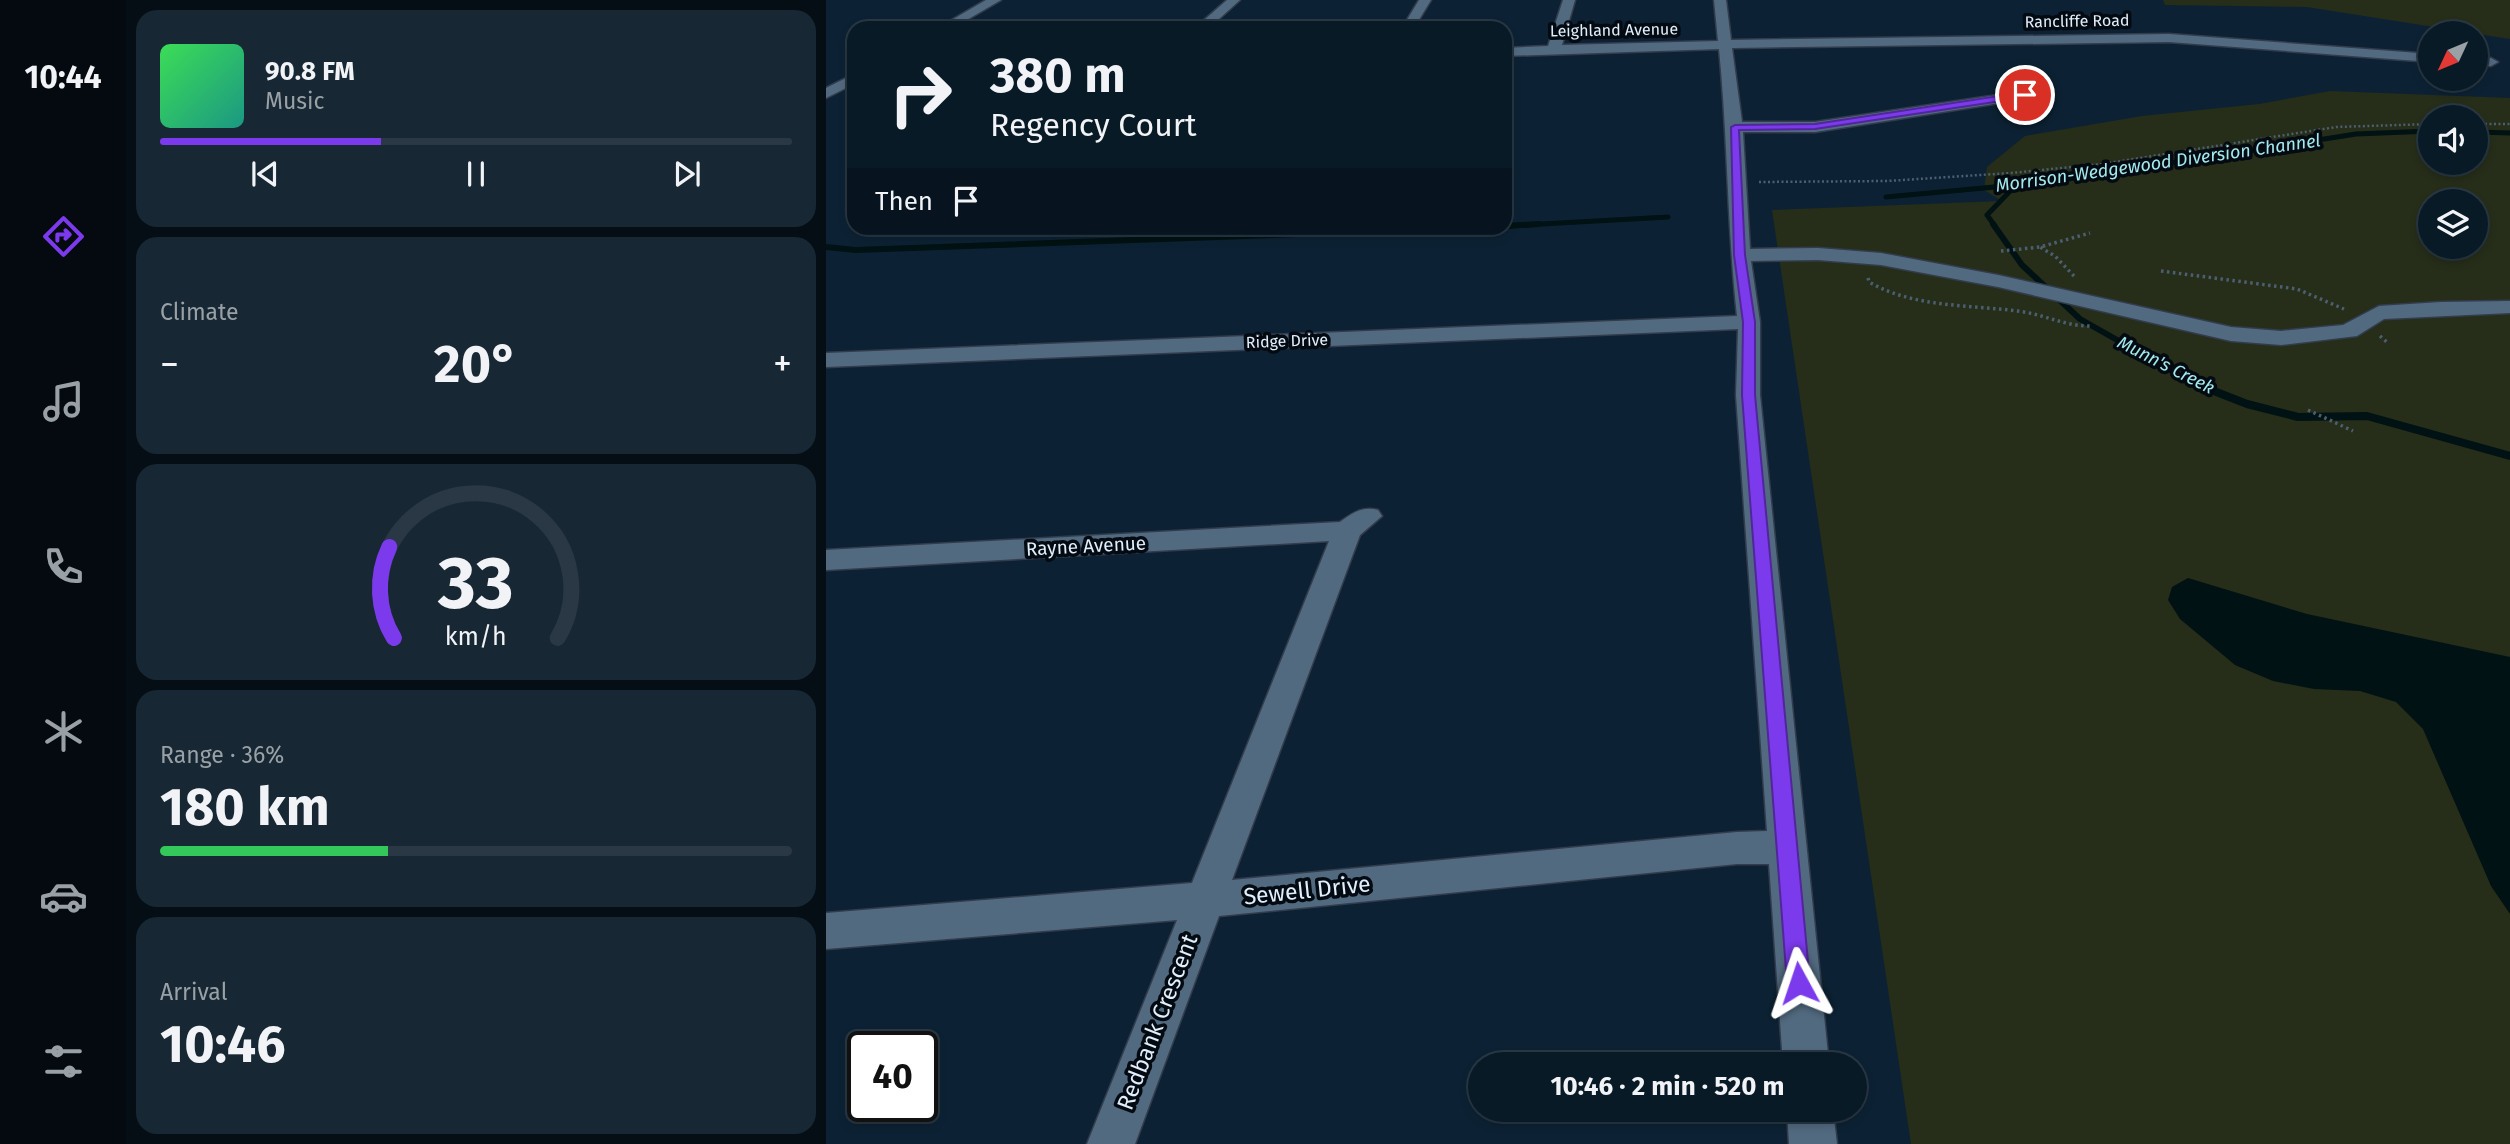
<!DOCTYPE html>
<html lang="en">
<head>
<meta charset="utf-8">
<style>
  :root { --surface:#091a27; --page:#172733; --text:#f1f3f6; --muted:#99a1a7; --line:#293844; --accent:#7c3aed }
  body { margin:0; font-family:"Fira Sans",sans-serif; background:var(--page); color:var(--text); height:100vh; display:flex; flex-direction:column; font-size:26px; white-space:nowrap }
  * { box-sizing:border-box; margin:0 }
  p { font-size:23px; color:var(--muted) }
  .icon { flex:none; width:38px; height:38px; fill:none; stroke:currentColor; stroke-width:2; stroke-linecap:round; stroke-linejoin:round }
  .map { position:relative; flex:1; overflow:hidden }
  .panel { display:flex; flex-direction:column; gap:10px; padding:10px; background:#050e15; width:700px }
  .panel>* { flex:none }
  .banner { position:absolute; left:21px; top:21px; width:665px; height:214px; border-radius:21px; box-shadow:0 4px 10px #0003,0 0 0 2px var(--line); background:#091a27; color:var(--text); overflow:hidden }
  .needle { width:46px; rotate:226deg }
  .fabs { position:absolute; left:1592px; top:21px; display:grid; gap:14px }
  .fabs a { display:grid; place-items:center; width:70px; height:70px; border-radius:50%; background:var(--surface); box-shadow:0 4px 10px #0003,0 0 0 2px var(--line); font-size:35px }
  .speed { position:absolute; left:21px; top:1031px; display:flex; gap:14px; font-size:35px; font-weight:700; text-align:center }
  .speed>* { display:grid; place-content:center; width:91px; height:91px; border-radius:50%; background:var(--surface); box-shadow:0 4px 10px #0003,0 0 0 2px var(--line); line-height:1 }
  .speed .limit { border:4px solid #111; border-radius:10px; background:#fff; color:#111 }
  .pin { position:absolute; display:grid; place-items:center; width:60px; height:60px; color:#fff; margin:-30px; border:4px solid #fff; border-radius:50%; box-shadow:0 2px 7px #0007 }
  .me { position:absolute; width:77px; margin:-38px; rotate:355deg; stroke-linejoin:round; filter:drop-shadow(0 0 5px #0008) }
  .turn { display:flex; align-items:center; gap:24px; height:147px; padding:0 28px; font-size:32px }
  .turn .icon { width:91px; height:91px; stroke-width:2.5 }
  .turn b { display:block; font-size:49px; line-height:60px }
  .then { display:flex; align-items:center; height:66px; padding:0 28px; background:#0003; gap:14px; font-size:26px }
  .big { font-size:52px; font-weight:700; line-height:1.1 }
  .panel .widget { flex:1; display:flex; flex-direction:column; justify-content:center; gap:10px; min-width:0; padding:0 24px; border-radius:21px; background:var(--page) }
  .panel .dial { align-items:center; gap:0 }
  .dial svg { height:182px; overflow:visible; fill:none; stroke:var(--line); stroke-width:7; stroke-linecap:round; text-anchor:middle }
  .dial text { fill:var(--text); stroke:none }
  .song { display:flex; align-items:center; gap:21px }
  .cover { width:84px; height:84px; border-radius:10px; background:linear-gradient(135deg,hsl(130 70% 55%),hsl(170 70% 35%)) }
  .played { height:7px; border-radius:4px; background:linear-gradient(90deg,var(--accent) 35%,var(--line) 35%) }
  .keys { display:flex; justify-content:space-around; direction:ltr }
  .heat { display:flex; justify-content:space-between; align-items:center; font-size:38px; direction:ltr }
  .charge { height:10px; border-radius:5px; background:linear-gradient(90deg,#34c759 36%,var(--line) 0) }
  .trip { position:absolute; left:642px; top:1052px; width:399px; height:70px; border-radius:35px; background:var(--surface); box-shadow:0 4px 10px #0003,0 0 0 2px var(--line); font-weight:700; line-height:70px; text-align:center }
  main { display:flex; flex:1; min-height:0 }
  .tabs { display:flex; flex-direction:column; width:126px; justify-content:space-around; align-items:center; background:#040a10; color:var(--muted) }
  .tabs .icon { width:49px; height:49px }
  .tabs .selected { color:var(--accent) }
  .tabs b { font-size:32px; color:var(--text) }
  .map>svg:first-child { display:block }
  .green { fill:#262d19; fill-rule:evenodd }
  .water { fill:#001213 }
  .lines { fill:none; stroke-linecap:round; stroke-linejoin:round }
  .stream-far2 { stroke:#001213; stroke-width:5 }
  .stream-far1 { stroke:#001213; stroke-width:6 }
  .stream { stroke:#001213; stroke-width:8 }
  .minor-casing { stroke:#323c4c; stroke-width:3 }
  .path-far1 { stroke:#4c5f70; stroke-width:2.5; stroke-dasharray:2 2.5; stroke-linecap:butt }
  .path { stroke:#4c5f70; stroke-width:3.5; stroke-dasharray:2.5 3.5; stroke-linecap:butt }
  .minor { fill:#526a80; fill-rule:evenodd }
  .route { fill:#7c3aed; stroke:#51269a; stroke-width:2 }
  .labels { text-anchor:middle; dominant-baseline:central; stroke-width:7; stroke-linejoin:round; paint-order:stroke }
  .far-street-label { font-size:16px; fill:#e1eefb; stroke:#030a12 }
  .far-water-label { font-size:18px; font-style:italic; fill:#a3eaee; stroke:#030a12 }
  .street-label { font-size:19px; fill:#e1eefb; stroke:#030a12 }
  .near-street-label { font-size:23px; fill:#e1eefb; stroke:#030a12 }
</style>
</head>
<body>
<main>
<nav class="tabs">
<b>10:44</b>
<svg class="icon selected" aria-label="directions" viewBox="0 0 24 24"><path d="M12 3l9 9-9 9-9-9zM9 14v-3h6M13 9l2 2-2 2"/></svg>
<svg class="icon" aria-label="music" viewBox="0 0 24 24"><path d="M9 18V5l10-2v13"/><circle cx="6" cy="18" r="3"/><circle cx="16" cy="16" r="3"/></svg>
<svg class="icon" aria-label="phone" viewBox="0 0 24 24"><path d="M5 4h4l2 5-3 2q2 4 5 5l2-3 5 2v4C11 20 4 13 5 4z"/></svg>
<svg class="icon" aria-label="climate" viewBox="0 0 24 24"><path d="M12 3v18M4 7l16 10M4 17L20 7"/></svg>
<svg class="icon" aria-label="car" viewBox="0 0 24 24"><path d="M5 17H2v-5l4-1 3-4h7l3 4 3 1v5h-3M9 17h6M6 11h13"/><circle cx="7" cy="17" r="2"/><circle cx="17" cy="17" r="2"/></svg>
<svg class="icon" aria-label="filters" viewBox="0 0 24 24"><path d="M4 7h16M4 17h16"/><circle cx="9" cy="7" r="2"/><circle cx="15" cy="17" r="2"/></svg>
</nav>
<section class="panel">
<div class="widget">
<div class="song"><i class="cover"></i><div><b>90.8 FM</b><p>Music</p></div></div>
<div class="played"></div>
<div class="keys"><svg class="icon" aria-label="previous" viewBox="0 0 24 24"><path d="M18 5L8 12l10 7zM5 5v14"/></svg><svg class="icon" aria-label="pause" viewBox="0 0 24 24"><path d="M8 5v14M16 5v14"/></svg><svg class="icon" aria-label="next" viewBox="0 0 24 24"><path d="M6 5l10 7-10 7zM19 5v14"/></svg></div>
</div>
<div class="widget"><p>Climate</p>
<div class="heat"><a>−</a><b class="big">20°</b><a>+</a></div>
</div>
<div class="widget dial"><svg viewBox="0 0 100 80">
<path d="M14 69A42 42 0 1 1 86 69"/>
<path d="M14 69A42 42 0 0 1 12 29" stroke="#7c3aed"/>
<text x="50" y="56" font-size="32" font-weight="700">33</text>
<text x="50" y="72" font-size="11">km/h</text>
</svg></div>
<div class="widget"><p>Range · 36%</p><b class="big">180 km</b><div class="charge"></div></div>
<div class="widget"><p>Arrival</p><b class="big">10:46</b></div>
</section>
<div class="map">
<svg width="1684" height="1144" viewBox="0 0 1684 1144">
  <rect width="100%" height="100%" fill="#0c2234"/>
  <path class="green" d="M 1337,0 L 1684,0 L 1684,39 L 1481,7 L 1339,5 Z
    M 1504,91 L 1684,98 L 1684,1144 L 1085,1144 L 946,210 L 1176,201 L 1158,190 L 1161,167 L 1199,136 L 1316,116 L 1433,104 ZM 1605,117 L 1650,117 L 1650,163 L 1605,163 ZM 1605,201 L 1650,201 L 1650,247 L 1605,247 Z"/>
  <path class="water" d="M 1362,578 L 1481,614 L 1684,657 L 1684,914 L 1665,886 L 1597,729 L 1570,702 L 1534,691 L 1488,689 L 1447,681 L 1409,665 L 1354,619 L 1342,600 L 1346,587 Z"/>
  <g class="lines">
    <path class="stream-far2" d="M 1650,132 L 1684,133
      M 1060,197 L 1223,182 L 1530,134 L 1605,131
      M 681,226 L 842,217
      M 1169,226 L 1161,215 L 1189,186"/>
    <path class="stream-far1" d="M 1167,224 L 1196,265 L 1254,319 L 1369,384
      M 679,226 L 713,224
      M 0,247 L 30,250 L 639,228"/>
    <path class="stream" d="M 1365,382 L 1421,404 L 1472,417 L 1541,416 L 1684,456"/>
    <defs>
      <path id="minor" d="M 160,0 L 175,0 L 127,28 L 112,28 Z
        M 401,0 L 414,0 L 383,28 L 369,28 Z
        M 593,0 L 605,0 L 588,28 L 576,28 Z
        M 737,0 L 749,0 L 736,45 L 892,41 L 888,0 L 900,0 L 905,40 L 1343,34 L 1605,54 L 1605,62 L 1343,42 L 906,48 L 916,122 L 989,122 L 1199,91 L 1206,95 L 1199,99 L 989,132 L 917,132 L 924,249 L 992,248 L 1055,253 L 1172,275 L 1405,327 L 1455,331 L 1517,325 L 1553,306 L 1615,302 L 1684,301 L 1684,313 L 1558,319 L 1531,336 L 1455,345 L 1405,341 L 1172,287 L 1055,265 L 992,260 L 925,261 L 934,322 L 934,395 L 1003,1064 L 957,1064 L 943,864 L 911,864 L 393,916 L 309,1144 L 261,1144 L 351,920 L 0,949 L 0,913 L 366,883 L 503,541 L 0,570 L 0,550 L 514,522 C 527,513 536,506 552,510 L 556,516 L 534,535 L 406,880 L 911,832 L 941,831 L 910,395 L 912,329 L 0,367 L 0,353 L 911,316 C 901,227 902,138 893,49 L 679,56 L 679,48 L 722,46 Z
        M 1650,57 L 1665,58 L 1672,62 L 1665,66 L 1650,65 Z
        M 28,74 L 28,84 L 0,98 L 0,88 Z
        M 961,1110 L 1007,1110 L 1011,1144 L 963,1144 Z"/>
    </defs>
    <use href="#minor" class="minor-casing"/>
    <path class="path-far1" d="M 1650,124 L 1684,124
      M 933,182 L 1061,181 L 1185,173 L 1276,164 L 1510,127 L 1605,124"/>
    <path class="path" d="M 1175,251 L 1214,247
      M 1335,271 L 1471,289 L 1518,309
      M 1248,276 L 1229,256 L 1214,247 L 1264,233
      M 1042,278 L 1043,282 C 1090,309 1146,304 1198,312 C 1222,316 1242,327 1267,326
      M 1554,336 L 1562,343
      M 1482,410 L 1527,431"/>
    <use href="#minor" class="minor"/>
  </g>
  <path class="route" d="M 1199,92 L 1202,97 L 989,129 L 913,130 L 919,255 L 929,322 L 929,395 L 984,983 L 981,990 L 973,993 L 965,990 L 961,983 L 916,395 L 917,322 L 908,255 L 905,127 L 909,125 L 989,124 Z"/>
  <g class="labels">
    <g class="far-street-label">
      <text transform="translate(1251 21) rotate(-1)">Rancliffe Road</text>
      <text transform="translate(788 30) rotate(-1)">Leighland Avenue</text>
      <text transform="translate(461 341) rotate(-2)">Ridge Drive</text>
    </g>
    <g class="far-water-label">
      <text transform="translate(1332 163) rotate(-8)">Morrison-Wedgewood Diversion Channel</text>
      <text transform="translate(1340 365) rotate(27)">Munn's Creek</text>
    </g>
    <g class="street-label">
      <text transform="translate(260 546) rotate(-3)">Rayne Avenue</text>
    </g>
    <g class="near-street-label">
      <text transform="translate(481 890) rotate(-6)">Sewell Drive</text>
      <text transform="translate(331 1022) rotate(-69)">Redbank Crescent</text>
    </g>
  </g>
</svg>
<div class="fabs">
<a><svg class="needle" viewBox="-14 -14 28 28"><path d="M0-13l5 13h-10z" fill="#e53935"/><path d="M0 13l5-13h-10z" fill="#99a1a7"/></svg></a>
<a><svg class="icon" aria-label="sound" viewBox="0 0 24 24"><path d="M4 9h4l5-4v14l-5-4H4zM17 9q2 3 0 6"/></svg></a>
<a><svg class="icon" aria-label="layers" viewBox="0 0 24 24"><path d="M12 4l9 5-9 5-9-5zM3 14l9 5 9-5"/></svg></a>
</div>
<div class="speed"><div class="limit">40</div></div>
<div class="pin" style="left:1199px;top:95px;background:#d93025"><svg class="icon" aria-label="arrive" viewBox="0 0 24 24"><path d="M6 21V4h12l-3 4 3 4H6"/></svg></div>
<svg class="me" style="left:973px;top:983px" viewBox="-20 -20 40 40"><path d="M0-17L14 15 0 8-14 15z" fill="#7c3aed" stroke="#fff" stroke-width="4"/></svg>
<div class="trip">10:46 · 2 min · 520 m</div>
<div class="banner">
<div class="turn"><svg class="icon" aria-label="right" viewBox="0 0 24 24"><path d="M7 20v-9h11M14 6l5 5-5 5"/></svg><div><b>380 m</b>Regency Court</div></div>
<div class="then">Then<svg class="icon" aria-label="arrive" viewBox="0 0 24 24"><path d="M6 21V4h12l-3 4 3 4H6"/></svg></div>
</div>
</div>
</main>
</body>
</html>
